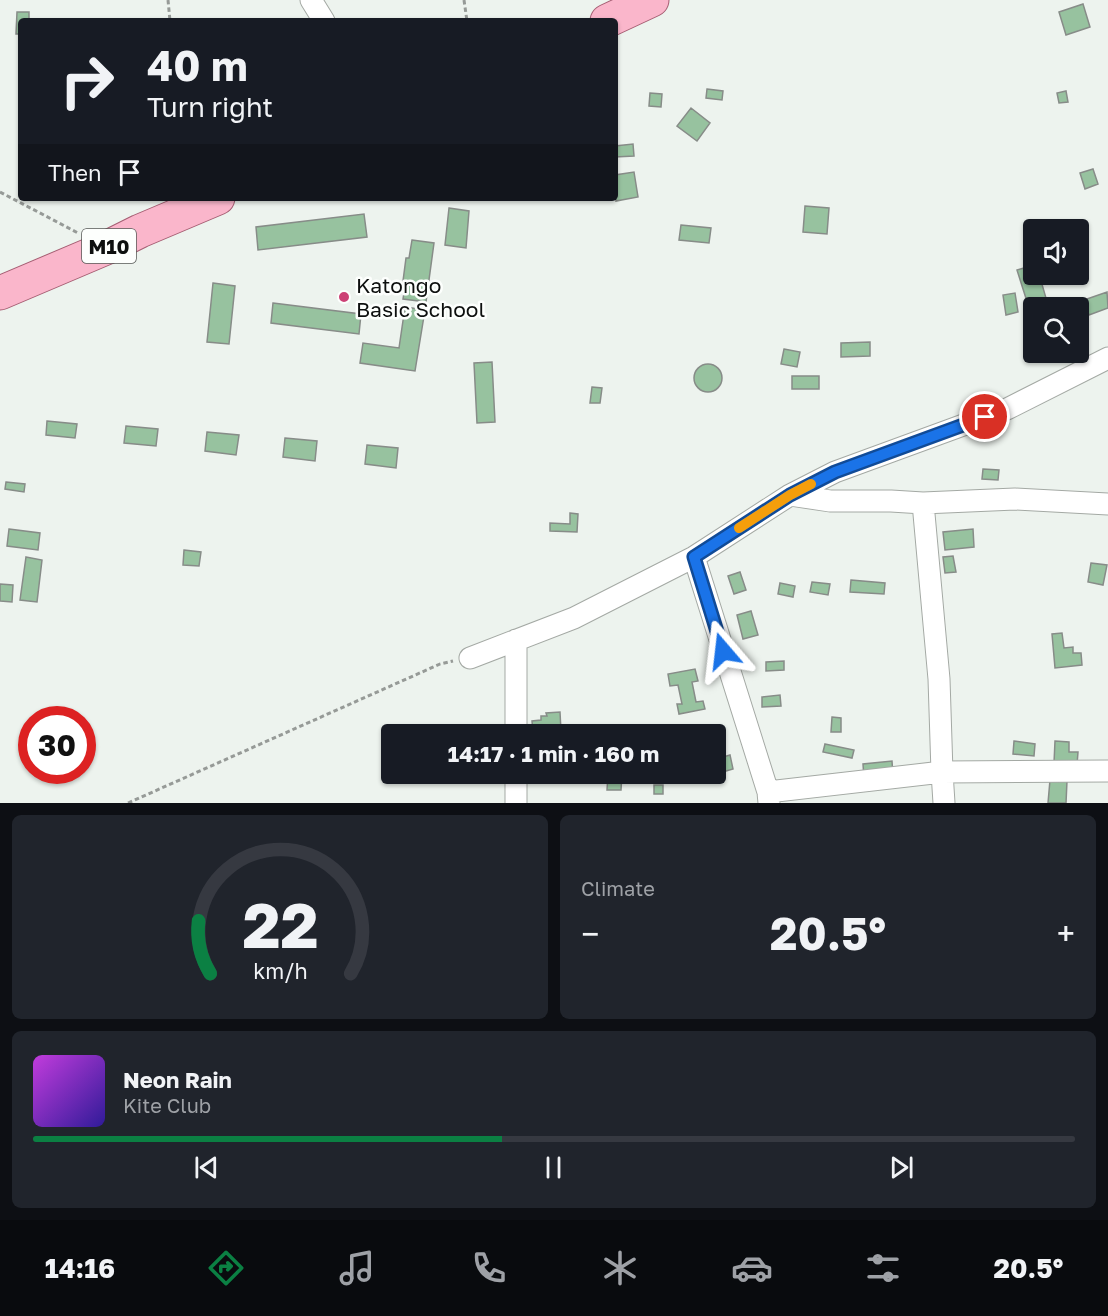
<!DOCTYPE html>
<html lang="en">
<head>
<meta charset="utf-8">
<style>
  :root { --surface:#171b24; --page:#20242c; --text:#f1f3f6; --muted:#9ea1a6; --line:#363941; --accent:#0b8043 }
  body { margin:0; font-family:"Golos Text",sans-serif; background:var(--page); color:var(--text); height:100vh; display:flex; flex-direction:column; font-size:22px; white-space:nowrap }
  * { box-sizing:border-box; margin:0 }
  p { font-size:20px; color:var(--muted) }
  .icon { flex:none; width:33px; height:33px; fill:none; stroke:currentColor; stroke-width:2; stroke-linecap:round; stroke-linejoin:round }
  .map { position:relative; height:803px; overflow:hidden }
  .sheet { display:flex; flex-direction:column; gap:12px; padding:12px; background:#0d0f14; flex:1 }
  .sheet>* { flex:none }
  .top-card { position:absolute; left:18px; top:18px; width:600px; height:183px; border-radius:6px; box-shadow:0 2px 4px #0004; background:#171b24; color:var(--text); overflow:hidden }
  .tools { position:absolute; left:1023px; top:219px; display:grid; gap:12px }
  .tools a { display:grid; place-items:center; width:66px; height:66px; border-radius:6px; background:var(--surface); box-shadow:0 2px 4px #0004; font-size:30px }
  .speed { position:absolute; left:18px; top:706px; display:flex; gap:12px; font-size:30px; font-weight:700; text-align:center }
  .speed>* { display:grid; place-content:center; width:78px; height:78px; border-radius:50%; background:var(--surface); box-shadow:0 2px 4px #0004; line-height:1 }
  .speed .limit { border:9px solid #d22; background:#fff; color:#111 }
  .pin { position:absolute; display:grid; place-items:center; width:51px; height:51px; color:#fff; margin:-26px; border:3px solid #fff; border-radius:50%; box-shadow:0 2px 6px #0007 }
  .me { position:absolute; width:66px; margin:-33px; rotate:343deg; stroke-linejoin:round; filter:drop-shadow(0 0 4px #0008) }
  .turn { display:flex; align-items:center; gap:21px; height:126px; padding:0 30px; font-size:27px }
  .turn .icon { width:78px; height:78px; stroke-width:2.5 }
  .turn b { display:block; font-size:42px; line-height:51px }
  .then { display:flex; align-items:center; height:57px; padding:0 30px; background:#0003; gap:12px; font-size:22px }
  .big { font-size:45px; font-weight:700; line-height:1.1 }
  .sheet .widget { flex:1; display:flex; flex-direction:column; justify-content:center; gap:9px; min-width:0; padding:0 21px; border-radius:9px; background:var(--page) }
  .sheet .dial { align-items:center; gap:0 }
  .dial svg { height:156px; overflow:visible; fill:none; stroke:var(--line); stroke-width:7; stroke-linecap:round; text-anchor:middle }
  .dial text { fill:var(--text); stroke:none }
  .song { display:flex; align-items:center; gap:18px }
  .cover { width:72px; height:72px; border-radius:9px; background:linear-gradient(135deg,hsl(290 70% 55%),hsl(250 70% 35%)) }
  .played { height:6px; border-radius:3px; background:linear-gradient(90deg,var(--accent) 45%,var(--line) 45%) }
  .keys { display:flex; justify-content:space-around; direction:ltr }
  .heat { display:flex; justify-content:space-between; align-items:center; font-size:33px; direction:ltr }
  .sheet .tiles { flex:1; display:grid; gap:12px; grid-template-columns:1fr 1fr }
  .widget:last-child { grid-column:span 2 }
  .trip { position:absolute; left:381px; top:724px; width:345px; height:60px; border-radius:6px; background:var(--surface); box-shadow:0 2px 4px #0004; font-weight:700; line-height:60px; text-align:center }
  .tab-bar { display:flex; height:96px; justify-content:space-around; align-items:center; background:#090b0e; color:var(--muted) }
  .tab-bar .icon { width:42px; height:42px }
  .tab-bar .active { color:var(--accent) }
  .tab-bar b { font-size:27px; color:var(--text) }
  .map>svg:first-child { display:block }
  .building { fill:#97c29f; stroke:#878c88; stroke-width:1.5 }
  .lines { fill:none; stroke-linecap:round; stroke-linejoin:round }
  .minor-casing { stroke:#a4a9a4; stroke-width:23 }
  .primary-casing { stroke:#a55d72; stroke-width:35 }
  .path { stroke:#969a97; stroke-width:3; stroke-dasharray:4.5 3; stroke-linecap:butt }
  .minor { stroke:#fff; stroke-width:21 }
  .primary { stroke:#fab6cb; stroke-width:33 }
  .route-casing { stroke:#114b97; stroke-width:15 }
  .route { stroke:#1a73e8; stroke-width:10 }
  .slow { stroke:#f59e0b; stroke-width:10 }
  .poi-dot { fill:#cc4175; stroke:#fdfffd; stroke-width:2 }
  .labels { text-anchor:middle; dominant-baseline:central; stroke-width:5; stroke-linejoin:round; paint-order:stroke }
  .shield { fill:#fdfffd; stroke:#565856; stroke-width:1.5 }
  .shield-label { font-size:20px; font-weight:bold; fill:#0e100f }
  .poi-label { font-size:21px; fill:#0e100f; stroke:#fdfffd; text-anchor:start }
</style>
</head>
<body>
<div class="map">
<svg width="1108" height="803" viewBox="0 0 1108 803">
  <rect width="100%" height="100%" fill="#edf3ee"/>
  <path class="building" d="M 1083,4 L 1090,27 L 1066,35 L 1059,12 Z
    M 17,12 L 29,12 L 29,21 L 21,21 L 21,34 L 16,34 Z
    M 707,89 L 723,91 L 722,100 L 706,98 Z
    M 1066,91 L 1068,102 L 1059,103 L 1057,93 Z
    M 650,93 L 662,94 L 661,107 L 649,106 Z
    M 691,108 L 710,123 L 697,141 L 677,126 Z
    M 633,144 L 634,156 L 615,157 L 615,146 Z
    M 1093,169 L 1098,184 L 1085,189 L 1080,173 Z
    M 634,172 L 638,197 L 616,201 L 615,175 Z
    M 805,206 L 829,208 L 827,234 L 803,232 Z
    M 449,208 L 469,211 L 466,248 L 445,245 Z
    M 364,214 L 367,237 L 258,250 L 256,227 Z
    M 681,225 L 711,228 L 709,243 L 679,240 Z
    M 412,240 L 434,243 L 426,302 L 403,299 L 406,281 L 403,281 L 406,258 L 409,258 Z
    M 1034,265 L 1034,274 L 1039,274 L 1048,305 L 1040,308 L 1034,308 L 1034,310 L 1030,311 L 1017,270 Z
    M 213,283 L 235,286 L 229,344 L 207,342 Z
    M 1107,292 L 1108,308 L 1089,315 L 1084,300 Z
    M 1015,293 L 1018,312 L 1006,315 L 1003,295 Z
    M 273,303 L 361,314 L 359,334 L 271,323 Z
    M 405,307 L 425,310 L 415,371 L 360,363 L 363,343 L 399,348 Z
    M 870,342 L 870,356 L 841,357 L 841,343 Z
    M 784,349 L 800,352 L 797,367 L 781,364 Z
    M 492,362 L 495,422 L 477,423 L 474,363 Z
    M694 378a14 14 0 1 1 28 0a14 14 0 1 1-28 0Z
    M 792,376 L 819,376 L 819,389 L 792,389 Z
    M 592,387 L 602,388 L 600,403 L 590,403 Z
    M 47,421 L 77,424 L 75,438 L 46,435 Z
    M 126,426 L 158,429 L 156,446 L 124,443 Z
    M 207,432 L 239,435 L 236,455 L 205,451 Z
    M 285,438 L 317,441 L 315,461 L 283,457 Z
    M 367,445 L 398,448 L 396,468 L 365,464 Z
    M 983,469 L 999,470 L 998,480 L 982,479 Z
    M 6,482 L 25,484 L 24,492 L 5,489 Z
    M 570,513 L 578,514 L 577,532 L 550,531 L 550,523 L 570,524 Z
    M 9,529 L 40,533 L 38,550 L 7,546 Z
    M 973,529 L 974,547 L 945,550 L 943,532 Z
    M 184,550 L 201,552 L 199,566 L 183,565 Z
    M 953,556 L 956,572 L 945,573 L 943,557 Z
    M 26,557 L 42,560 L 37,602 L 20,600 Z
    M 1091,563 L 1107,565 L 1103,585 L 1088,582 Z
    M 740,572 L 746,590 L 734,594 L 728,576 Z
    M 851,580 L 885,583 L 884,594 L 850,592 Z
    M 812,582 L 830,584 L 828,595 L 810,592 Z
    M 780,583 L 795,586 L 793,597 L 778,594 Z
    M 0,584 L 13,585 L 12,602 L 0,601 Z
    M 751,611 L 758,635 L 743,639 L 737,615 Z
    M 1062,633 L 1064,648 L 1073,647 L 1073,653 L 1081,653 L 1082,665 L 1055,668 L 1052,634 Z
    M 784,661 L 784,670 L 766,671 L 766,662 Z
    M 695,669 L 698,681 L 692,682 L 696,702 L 703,701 L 705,709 L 679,714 L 677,704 L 682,704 L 678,685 L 670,686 L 668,674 Z
    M 780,695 L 781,706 L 762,707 L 762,697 Z
    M 560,712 L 561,731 L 533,732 L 532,721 L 541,720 L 541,716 L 547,716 L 546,713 Z
    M 832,717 L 841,718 L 841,732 L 831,732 Z
    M 1014,741 L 1035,744 L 1034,756 L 1013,754 Z
    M 1055,741 L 1069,742 L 1069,752 L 1078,752 L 1077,765 L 1054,763 Z
    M 825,744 L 854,750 L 852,758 L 823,752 Z
    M 730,755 L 733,769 L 716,774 L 716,759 Z
    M 892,761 L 893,776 L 864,779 L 863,764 Z
    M 608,774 L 622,774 L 621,790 L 607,790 Z
    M 1050,780 L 1067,781 L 1066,803 L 1048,803 Z
    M 654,785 L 663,785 L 663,794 L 654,794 Z"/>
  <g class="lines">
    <defs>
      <path id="minor" d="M 311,0 L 324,21
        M 790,495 L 830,501 L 891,501 L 923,503 L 1015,499 L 1108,504
        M 923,503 L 939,679 L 942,772 L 944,803
        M 694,557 L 768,792
        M 470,658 L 574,618 L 694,557 L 790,495 L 835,472 L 1007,409 L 1108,358
        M 516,735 L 516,640
        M 516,803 L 516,774
        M 769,803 L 768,792 L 942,772 L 1108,771"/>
      <path id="primary" d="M 607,21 L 652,0
        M 0,293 L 106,248 L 140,231 L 218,198"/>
    </defs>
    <use href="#minor" class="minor-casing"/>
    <use href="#primary" class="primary-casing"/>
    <path class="path" d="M 168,0 L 170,21
      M 464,0 L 467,21
      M 0,192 L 78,233
      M 128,803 L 440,664 L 453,661"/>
    <use href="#minor" class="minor"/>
    <use href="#primary" class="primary"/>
  </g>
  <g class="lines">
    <defs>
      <path id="route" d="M 723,651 L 694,557 L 790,495 L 835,472 L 985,417"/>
    </defs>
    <use href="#route" class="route-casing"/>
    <use href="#route" class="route"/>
    <path class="slow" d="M 739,528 L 790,495 L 811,484"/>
  </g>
  <circle class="poi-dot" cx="344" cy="297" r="6"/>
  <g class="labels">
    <rect class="shield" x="82" y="229" width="54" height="34" rx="4.5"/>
    <g class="shield-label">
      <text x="109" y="246">M10</text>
    </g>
    <g class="poi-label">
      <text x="356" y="285">Katongo<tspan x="356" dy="24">Basic School</tspan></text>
    </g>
  </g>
</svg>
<div class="tools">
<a><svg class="icon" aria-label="sound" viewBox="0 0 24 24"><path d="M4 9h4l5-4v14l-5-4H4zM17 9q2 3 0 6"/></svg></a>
<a><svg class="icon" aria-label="search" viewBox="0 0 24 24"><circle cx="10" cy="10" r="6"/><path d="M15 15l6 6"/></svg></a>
</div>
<div class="speed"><div class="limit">30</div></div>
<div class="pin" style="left:985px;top:417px;background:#d93025"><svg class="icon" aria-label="arrive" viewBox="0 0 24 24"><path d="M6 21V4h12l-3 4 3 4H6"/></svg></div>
<svg class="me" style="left:723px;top:651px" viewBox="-20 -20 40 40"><path d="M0-17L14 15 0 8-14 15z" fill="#1a73e8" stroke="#fff" stroke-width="4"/></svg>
<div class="trip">14:17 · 1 min · 160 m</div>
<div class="top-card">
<div class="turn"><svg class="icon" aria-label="right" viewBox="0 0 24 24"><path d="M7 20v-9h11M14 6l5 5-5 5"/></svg><div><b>40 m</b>Turn right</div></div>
<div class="then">Then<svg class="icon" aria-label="arrive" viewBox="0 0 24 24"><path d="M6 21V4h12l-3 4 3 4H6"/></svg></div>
</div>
</div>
<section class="sheet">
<div class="tiles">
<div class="widget dial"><svg viewBox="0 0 100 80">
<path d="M14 69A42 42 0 1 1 86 69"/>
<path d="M14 69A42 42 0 0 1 8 42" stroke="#0b8043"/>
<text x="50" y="56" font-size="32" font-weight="700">22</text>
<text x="50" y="72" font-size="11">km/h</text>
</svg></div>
<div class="widget"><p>Climate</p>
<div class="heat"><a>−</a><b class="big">20.5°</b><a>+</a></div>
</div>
<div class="widget">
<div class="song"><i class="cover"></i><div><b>Neon Rain</b><p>Kite Club</p></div></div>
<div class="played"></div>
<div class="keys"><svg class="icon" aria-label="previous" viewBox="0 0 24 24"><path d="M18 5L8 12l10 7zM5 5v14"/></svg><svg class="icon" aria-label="pause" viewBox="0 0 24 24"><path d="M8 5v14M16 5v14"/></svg><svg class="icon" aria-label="next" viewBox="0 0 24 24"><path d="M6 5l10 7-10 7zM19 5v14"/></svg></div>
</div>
</div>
</section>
<nav class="tab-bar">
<b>14:16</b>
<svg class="icon active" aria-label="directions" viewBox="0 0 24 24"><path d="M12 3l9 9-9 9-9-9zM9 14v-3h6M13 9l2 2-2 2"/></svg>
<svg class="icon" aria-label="music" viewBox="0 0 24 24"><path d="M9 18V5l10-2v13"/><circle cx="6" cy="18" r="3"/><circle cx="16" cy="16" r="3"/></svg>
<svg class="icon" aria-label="phone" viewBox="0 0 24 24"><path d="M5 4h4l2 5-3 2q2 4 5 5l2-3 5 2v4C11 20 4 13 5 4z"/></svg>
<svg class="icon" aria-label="climate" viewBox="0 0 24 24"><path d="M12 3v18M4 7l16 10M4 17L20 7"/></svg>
<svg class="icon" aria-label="car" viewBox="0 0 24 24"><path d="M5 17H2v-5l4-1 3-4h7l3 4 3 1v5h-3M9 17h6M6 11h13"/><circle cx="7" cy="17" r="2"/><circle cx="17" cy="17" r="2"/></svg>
<svg class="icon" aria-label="filters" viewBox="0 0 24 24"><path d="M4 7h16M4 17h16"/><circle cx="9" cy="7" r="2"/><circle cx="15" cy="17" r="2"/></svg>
<b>20.5°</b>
</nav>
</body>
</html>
